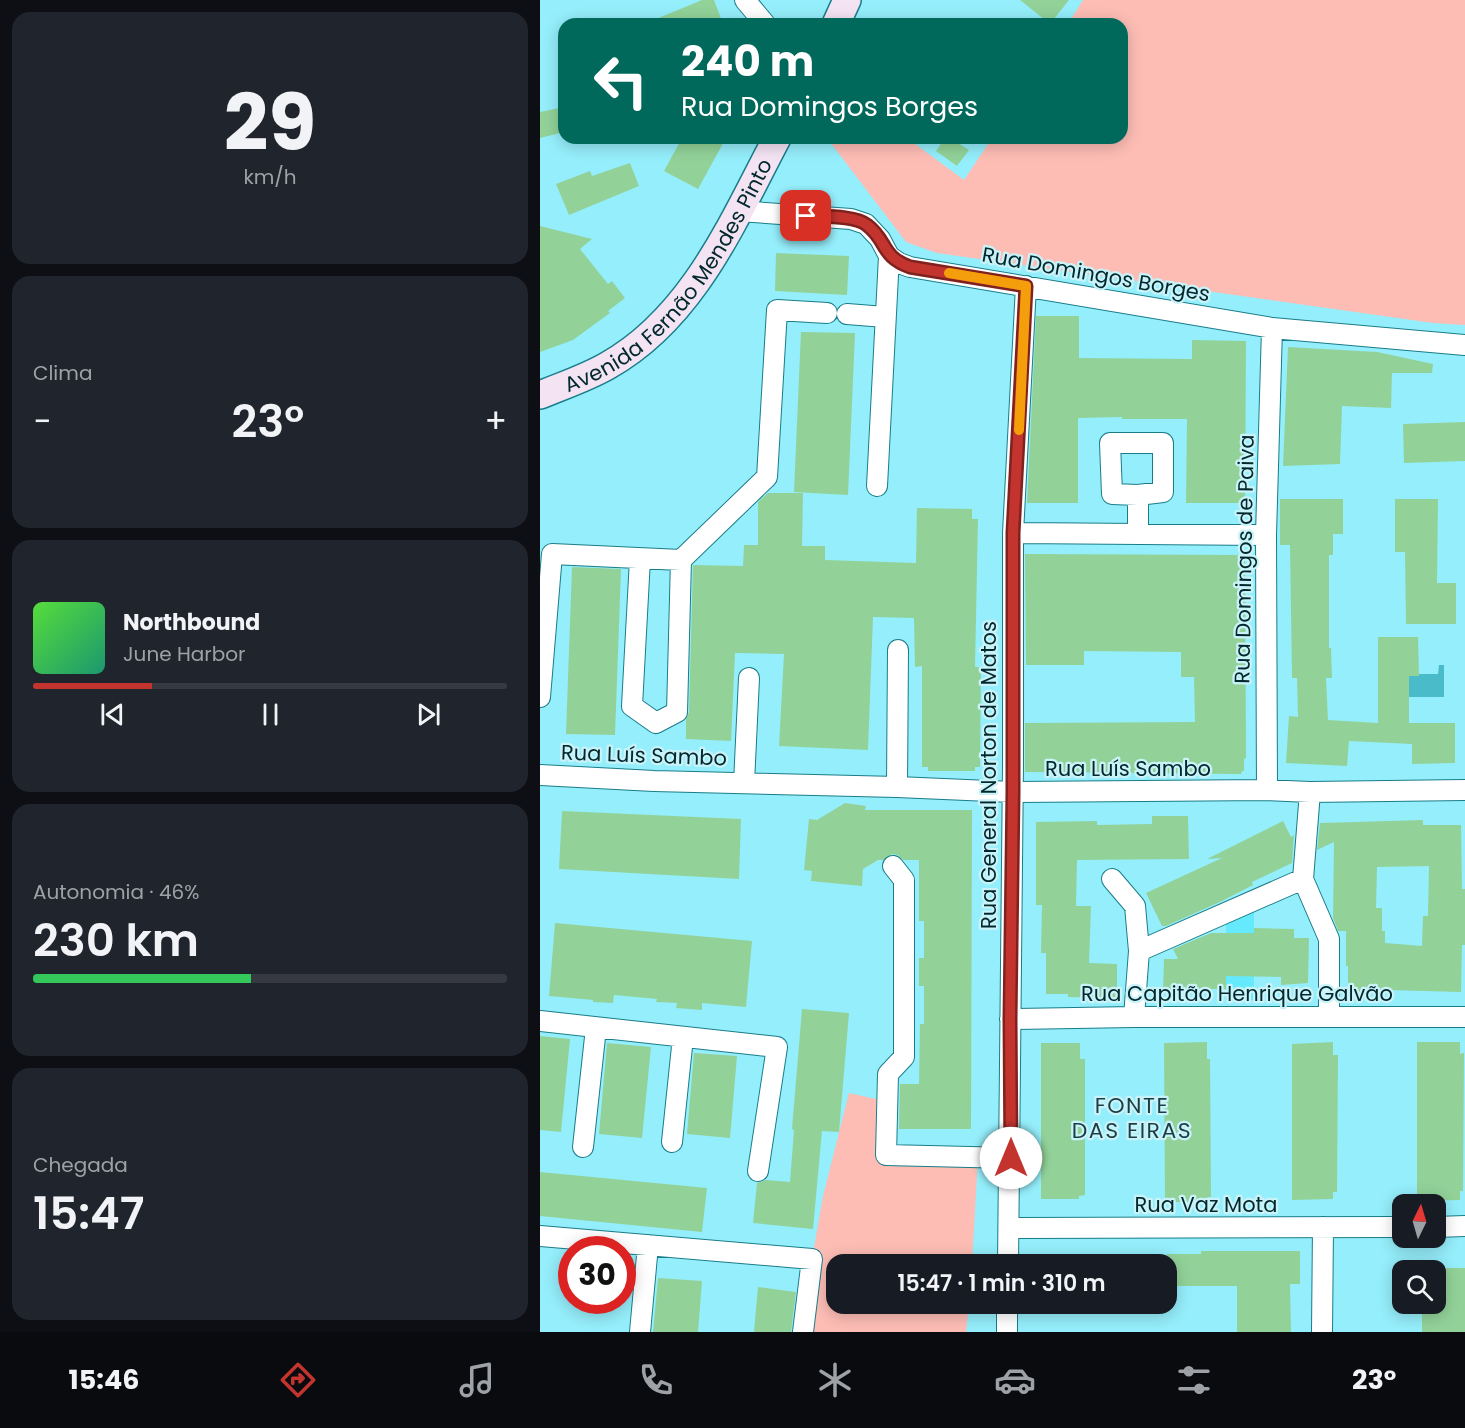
<!DOCTYPE html>
<html lang="pt">
<head>
<meta charset="utf-8">
<style>
  :root { --surface:#171b24; --page:#20242c; --text:#f1f3f6; --muted:#9ea1a6; --line:#363941; --accent:#c3342f }
  body { margin:0; font-family:Poppins,sans-serif; background:var(--page); color:var(--text); height:100vh; display:flex; flex-direction:column; font-size:22px; white-space:nowrap }
  * { box-sizing:border-box; margin:0 }
  p { font-size:20px; color:var(--muted) }
  .icon { flex:none; width:33px; height:33px; fill:none; stroke:currentColor; stroke-width:2; stroke-linecap:round; stroke-linejoin:round }
  .map { position:relative; flex:1; overflow:hidden }
  .sheet { display:flex; flex-direction:column; gap:12px; padding:12px; background:#0d0f14; width:540px }
  .sheet>* { flex:none }
  .hud { position:absolute; left:18px; top:18px; width:570px; height:126px; border-radius:18px; box-shadow:0 3px 15px #0003; background:#00695c; color:#fff; overflow:hidden }
  .needle { width:39px; rotate:5deg }
  .tools { position:absolute; left:852px; top:1194px; display:grid; gap:12px }
  .tools a { display:grid; place-items:center; width:54px; height:54px; border-radius:12px; background:var(--surface); box-shadow:0 3px 15px #0003; font-size:30px }
  .speed { position:absolute; left:18px; top:1236px; display:flex; gap:12px; font-size:30px; font-weight:700; text-align:center }
  .speed>* { display:grid; place-content:center; width:78px; height:78px; border-radius:50%; background:var(--surface); box-shadow:0 3px 15px #0003; line-height:1 }
  .speed .limit { border:9px solid #d22; background:#fff; color:#111 }
  .pin { position:absolute; display:grid; place-items:center; width:51px; height:51px; color:#fff; margin:-26px; border-radius:12px; box-shadow:0 3px 9px #0006 }
  .me { position:absolute; width:66px; margin:-33px; rotate:0deg; stroke-linejoin:round; filter:drop-shadow(0 0 4px #0008) }
  .turn { display:flex; align-items:center; gap:21px; height:126px; padding:0 24px; font-size:27px }
  .turn .icon { width:78px; height:78px; stroke-width:2.5 }
  .turn b { display:block; font-size:42px; line-height:51px }
  .big { font-size:45px; font-weight:600; line-height:1.1 }
  .sheet .card { flex:1; display:flex; flex-direction:column; justify-content:center; gap:9px; min-width:0; padding:0 21px; border-radius:18px; background:var(--page) }
  .sheet .dial { align-items:center; gap:0 }
  .dial b { font-size:78px; line-height:1 }
  .song { display:flex; align-items:center; gap:18px }
  .cover { width:72px; height:72px; border-radius:9px; background:linear-gradient(135deg,hsl(110 70% 55%),hsl(160 70% 35%)) }
  .played { height:6px; border-radius:3px; background:linear-gradient(90deg,var(--accent) 25%,var(--line) 25%) }
  .keys { display:flex; justify-content:space-around; direction:ltr }
  .heat { display:flex; justify-content:space-between; align-items:center; font-size:33px; direction:ltr }
  .charge { height:9px; border-radius:4px; background:linear-gradient(90deg,#34c759 46%,var(--line) 0) }
  .trip { position:absolute; left:286px; top:1254px; width:351px; height:60px; border-radius:18px; background:var(--surface); box-shadow:0 3px 15px #0003; font-weight:600; line-height:60px; text-align:center }
  .menu { display:flex; height:96px; justify-content:space-around; align-items:center; background:#090b0e; color:var(--muted) }
  .menu .icon { width:42px; height:42px }
  .menu .on { color:var(--accent) }
  .menu b { font-size:27px; color:var(--text) }
  main { display:flex; flex:1; min-height:0 }
  .map>svg:first-child { display:block }
  .built { fill:#64eafc }
  .green { fill:#fdbdb5 }
  .water { fill:#4abbc9 }
  .building { fill:#92d299; fill-rule:evenodd }
  .lines { fill:none; stroke-linecap:round; stroke-linejoin:round }
  .street-casing { stroke:#197d89; stroke-width:22 }
  .secondary-casing { stroke:#197d89; stroke-width:30 }
  .street { stroke:#fff; stroke-width:20 }
  .secondary { stroke:#f3e3f3; stroke-width:27 }
  .route-casing { stroke:#7f221f; stroke-width:15 }
  .route { stroke:#c3342f; stroke-width:10 }
  .slow { stroke:#f59e0b; stroke-width:10 }
  .labels { text-anchor:middle; dominant-baseline:central; stroke-width:4.5; stroke-linejoin:round; paint-order:stroke }
  .street-label { font-size:21px; fill:#00282d; stroke:#caf3f9 }
  .neighbourhood-label { font-size:22px; letter-spacing:1.5px; fill:#193f44; stroke:#caf3f9 }
</style>
</head>
<body>
<main>
<section class="sheet">
<div class="card dial"><b>29</b><p>km/h</p></div>
<div class="card"><p>Clima</p>
<div class="heat"><a>−</a><b class="big">23°</b><a>+</a></div>
</div>
<div class="card">
<div class="song"><i class="cover"></i><div><b>Northbound</b><p>June Harbor</p></div></div>
<div class="played"></div>
<div class="keys"><svg class="icon" aria-label="previous" viewBox="0 0 24 24"><path d="M18 5L8 12l10 7zM5 5v14"/></svg><svg class="icon" aria-label="pause" viewBox="0 0 24 24"><path d="M8 5v14M16 5v14"/></svg><svg class="icon" aria-label="next" viewBox="0 0 24 24"><path d="M6 5l10 7-10 7zM19 5v14"/></svg></div>
</div>
<div class="card"><p>Autonomia · 46%</p><b class="big">230 km</b><div class="charge"></div></div>
<div class="card"><p>Chegada</p><b class="big">15:47</b></div>
</section>
<div class="map">
<svg width="925" height="1332" viewBox="0 0 925 1332">
  <rect width="100%" height="100%" fill="#95eefb"/>
  <path class="built" d="M 714,911 L 714,1000 L 686,1000 L 686,924 Z"/>
  <path class="green" d="M 543,0 L 925,0 L 925,325 L 893,323 L 397,253 L 366,242 L 287,138 L 367,138 L 424,180 L 452,138 L 582,138 L 582,24 L 528,24 Z
    M 309,1093 L 340,1100 L 347,1155 L 438,1157 L 432,1264 L 297,1264 L 297,1304 L 429,1304 L 426,1332 L 263,1332 L 272,1259 L 283,1196 Z"/>
  <path class="water" d="M 899,665 L 904,665 L 904,697 L 869,697 L 869,676 L 878,676 L 879,674 L 898,674 Z"/>
  <path class="building" d="M 162,0 L 174,0 L 183,24 L 104,24 Z
    M 480,0 L 529,0 L 510,24 Z
    M 24,107 L 24,132 L 0,138 L 0,112 Z
    M 142,138 L 186,138 L 158,189 L 124,171 Z
    M 405,138 L 410,138 L 429,150 L 417,166 L 396,151 Z
    M 90,163 L 99,186 L 29,215 L 16,184 L 50,171 L 52,176 Z
    M 0,226 L 52,239 L 40,249 L 68,284 L 72,281 L 85,298 L 68,311 L 70,313 L 33,340 L 0,352 Z
    M 236,253 L 309,256 L 307,295 L 235,291 Z
    M 496,316 L 539,316 L 539,358 L 652,359 L 652,340 L 706,341 L 705,503 L 646,503 L 647,419 L 582,419 L 582,417 L 538,418 L 538,503 L 487,503 Z
    M 261,332 L 315,333 L 308,495 L 254,492 Z
    M 748,347 L 837,352 L 893,364 L 892,373 L 852,373 L 851,408 L 802,406 L 800,464 L 743,466 Z
    M 925,422 L 925,461 L 864,463 L 863,424 Z
    M 228,493 L 263,493 L 262,546 L 285,546 L 285,560 L 376,563 L 377,508 L 432,509 L 432,519 L 438,519 L 435,667 L 441,667 L 440,767 L 435,767 L 435,771 L 388,771 L 388,767 L 382,767 L 382,666 L 375,667 L 374,618 L 333,617 L 328,750 L 239,746 L 244,654 L 195,653 L 191,741 L 146,739 L 146,719 L 149,712 L 153,565 L 203,566 L 204,545 L 218,545 L 218,502 Z
    M 740,499 L 803,499 L 803,534 L 793,534 L 793,555 L 789,555 L 789,648 L 791,648 L 792,678 L 786,678 L 788,720 L 838,723 L 838,637 L 878,637 L 879,676 L 869,676 L 869,723 L 915,723 L 915,763 L 872,764 L 872,744 L 809,741 L 807,766 L 746,763 L 749,716 L 758,717 L 757,678 L 752,678 L 750,545 L 740,545 Z
    M 855,499 L 898,499 L 897,583 L 916,583 L 916,624 L 866,624 L 865,552 L 855,552 Z
    M 485,554 L 705,555 L 706,758 L 704,759 L 704,771 L 702,771 L 701,774 L 485,772 L 485,723 L 655,722 L 654,677 L 641,677 L 641,652 L 544,651 L 544,665 L 486,665 Z
    M 32,567 L 81,569 L 75,735 L 26,734 Z
    M 305,803 L 326,806 L 325,810 L 432,810 L 431,1129 L 359,1129 L 360,1084 L 379,1084 L 380,1024 L 384,1024 L 384,986 L 379,986 L 379,958 L 384,958 L 384,921 L 379,921 L 379,860 L 363,860 L 358,855 L 352,854 L 343,860 L 338,860 L 323,869 L 322,886 L 271,881 L 272,871 L 264,870 L 269,819 L 277,820 Z
    M 22,811 L 201,819 L 199,879 L 19,869 Z
    M 612,816 L 648,816 L 649,859 L 537,860 L 536,906 L 551,906 L 549,963 L 577,964 L 577,998 L 528,997 L 528,994 L 506,994 L 506,953 L 501,953 L 502,905 L 496,905 L 496,822 L 557,821 L 557,825 L 612,824 Z
    M 883,820 L 883,825 L 921,825 L 922,889 L 925,889 L 925,945 L 922,945 L 921,992 L 847,990 L 847,993 L 808,992 L 808,966 L 806,966 L 806,931 L 798,931 L 793,918 L 794,842 L 777,850 L 780,823 ZM 889,866 L 888,916 L 883,916 L 882,946 L 845,943 L 845,931 L 842,931 L 842,908 L 836,908 L 837,867 Z
    M 743,821 L 751,837 L 754,835 L 752,863 L 712,882 L 713,885 L 682,901 L 626,926 L 622,926 L 606,893 L 682,858 L 667,859 Z
    M 15,923 L 212,941 L 206,1007 L 162,1003 L 162,1010 L 136,1008 L 137,1003 L 116,1002 L 117,999 L 74,995 L 73,1003 L 53,1002 L 53,1000 L 9,996 Z
    M 714,928 L 754,929 L 754,938 L 769,938 L 768,983 L 741,985 L 741,977 L 686,976 L 686,989 L 659,989 L 659,993 L 623,992 L 624,959 L 638,959 L 633,949 L 671,933 L 714,933 Z
    M 262,1009 L 309,1013 L 299,1132 L 282,1131 L 273,1229 L 213,1223 L 217,1183 L 226,1180 L 250,1182 L 254,1130 L 252,1129 Z
    M 0,1036 L 30,1039 L 21,1132 L 0,1130 Z
    M 667,1042 L 667,1059 L 670,1059 L 671,1197 L 668,1197 L 668,1202 L 625,1202 L 624,1043 Z
    M 793,1042 L 793,1055 L 798,1055 L 797,1192 L 793,1192 L 793,1199 L 752,1200 L 752,1044 Z
    M 877,1042 L 920,1042 L 920,1054 L 924,1053 L 923,1191 L 920,1191 L 920,1200 L 877,1201 Z
    M 67,1043 L 111,1047 L 102,1138 L 59,1134 Z
    M 501,1043 L 540,1043 L 540,1059 L 545,1059 L 545,1195 L 539,1196 L 539,1199 L 501,1199 Z
    M 154,1053 L 197,1056 L 190,1138 L 147,1134 Z
    M 0,1172 L 167,1188 L 162,1232 L 0,1216 Z
    M 661,1251 L 760,1251 L 760,1284 L 750,1284 L 751,1332 L 697,1332 L 697,1286 L 627,1286 L 627,1254 L 661,1254 Z
    M 882,1268 L 925,1268 L 925,1332 L 882,1332 L 882,1304 L 896,1304 L 896,1270 L 882,1270 Z
    M 118,1278 L 162,1281 L 158,1332 L 113,1332 Z
    M 218,1287 L 256,1292 L 251,1332 L 214,1332 Z"/>
  <g class="lines">
    <defs>
      <path id="street" d="M 205,0 L 225,24
        M 198,211 L 311,219 L 326,224 L 340,239 L 349,256 L 359,263 L 370,267 L 732,328 L 925,345
        M 307,314 L 345,317
        M 337,486 L 349,256
        M 598,495 L 623,492 L 623,443 L 570,443 L 572,494 L 598,495 L 598,534
        M 473,533 L 726,535
        M 141,560 L 227,477 L 237,310 L 287,313
        M 0,697 L 12,554 L 141,560 L 137,712 L 116,723 L 92,706 L 100,559
        M 0,775 L 114,781 L 357,787 L 473,792 L 727,790 L 770,792 L 925,790
        M 204,783 L 209,678
        M 357,787 L 358,650
        M 727,790 L 726,535 L 732,328
        M 770,792 L 763,879 L 789,939 L 789,1017
        M 353,866 L 364,880 L 364,1057 L 348,1074 L 346,1155 L 471,1158
        M 572,879 L 595,906 L 599,951
        M 594,1017 L 599,951 L 763,879
        M 470,1019 L 594,1017 L 925,1017
        M 0,1021 L 237,1047 L 218,1171
        M 132,1142 L 143,1037
        M 43,1147 L 56,1028
        M 896,1227 L 925,1226
        M 469,1228 L 862,1227
        M 0,1236 L 272,1259 L 263,1332
        M 468,1264 L 473,764 L 473,533 L 486,286
        M 100,1332 L 108,1245
        M 467,1332 L 467,1304
        M 782,1332 L 783,1227"/>
      <g id="secondary">
        <path d="M 296,24 L 307,0"/>
        <path id="s1" d="M 0,395 C 22,386 46,378 67,366 C 153,318 193,221 237,138"/>
      </g>
    </defs>
    <use href="#street" class="street-casing"/>
    <use href="#secondary" class="secondary-casing"/>
    <use href="#street" class="street"/>
    <use href="#secondary" class="secondary"/>
  </g>
  <g class="lines">
    <defs>
      <path id="route" d="M 266,216 C 282,217 315,215 327,225 C 348,241 340,256 370,267 L 486,286 L 473,533 L 473,792 L 470,1019 L 471,1158"/>
    </defs>
    <use href="#route" class="route-casing"/>
    <use href="#route" class="route"/>
    <path class="slow" d="M 409,273 L 486,286 L 479,430"/>
  </g>
  <g class="labels">
    <g class="street-label">
      <text stroke="none"><textPath href="#s1" startOffset="182">Avenida Fernão Mendes Pinto</textPath></text>
      <text transform="translate(556 274) rotate(10)">Rua Domingos Borges</text>
      <text transform="translate(704 559) rotate(-89)">Rua Domingos de Paiva</text>
      <text transform="translate(104 755) rotate(2)">Rua Luís Sambo</text>
      <text x="588" y="768">Rua Luís Sambo</text>
      <text transform="translate(448 775) rotate(-90)">Rua General Norton de Matos</text>
      <text x="697" y="993">Rua Capitão Henrique Galvão</text>
      <text x="666" y="1204">Rua Vaz Mota</text>
    </g>
    <g class="neighbourhood-label">
      <text x="592" y="1105">FONTE<tspan x="592" dy="25">DAS EIRAS</tspan></text>
    </g>
  </g>
</svg>
<div class="tools">
<a><svg class="needle" viewBox="-14 -14 28 28"><path d="M0-13l5 13h-10z" fill="#e53935"/><path d="M0 13l5-13h-10z" fill="#9ea1a6"/></svg></a>
<a><svg class="icon" aria-label="search" viewBox="0 0 24 24"><circle cx="10" cy="10" r="6"/><path d="M15 15l6 6"/></svg></a>
</div>
<div class="speed"><div class="limit">30</div></div>
<div class="pin" style="left:266px;top:216px;background:#d93025"><svg class="icon" aria-label="arrive" viewBox="0 0 24 24"><path d="M6 21V4h12l-3 4 3 4H6"/></svg></div>
<svg class="me" style="left:471px;top:1158px" viewBox="-20 -20 40 40"><circle r="19" fill="#fff"/><path d="M0-13L10 11 0 6-10 11z" fill="#c3342f"/></svg>
<div class="trip">15:47 · 1 min · 310 m</div>
<div class="hud">
<div class="turn"><svg class="icon" aria-label="left" viewBox="0 0 24 24"><path d="M17 20v-9H6M10 6l-5 5 5 5"/></svg><div><b>240 m</b>Rua Domingos Borges</div></div>
</div>
</div>
</main>
<nav class="menu">
<b>15:46</b>
<svg class="icon on" aria-label="directions" viewBox="0 0 24 24"><path d="M12 3l9 9-9 9-9-9zM9 14v-3h6M13 9l2 2-2 2"/></svg>
<svg class="icon" aria-label="music" viewBox="0 0 24 24"><path d="M9 18V5l10-2v13"/><circle cx="6" cy="18" r="3"/><circle cx="16" cy="16" r="3"/></svg>
<svg class="icon" aria-label="phone" viewBox="0 0 24 24"><path d="M5 4h4l2 5-3 2q2 4 5 5l2-3 5 2v4C11 20 4 13 5 4z"/></svg>
<svg class="icon" aria-label="climate" viewBox="0 0 24 24"><path d="M12 3v18M4 7l16 10M4 17L20 7"/></svg>
<svg class="icon" aria-label="car" viewBox="0 0 24 24"><path d="M5 17H2v-5l4-1 3-4h7l3 4 3 1v5h-3M9 17h6M6 11h13"/><circle cx="7" cy="17" r="2"/><circle cx="17" cy="17" r="2"/></svg>
<svg class="icon" aria-label="filters" viewBox="0 0 24 24"><path d="M4 7h16M4 17h16"/><circle cx="9" cy="7" r="2"/><circle cx="15" cy="17" r="2"/></svg>
<b>23°</b>
</nav>
</body>
</html>
